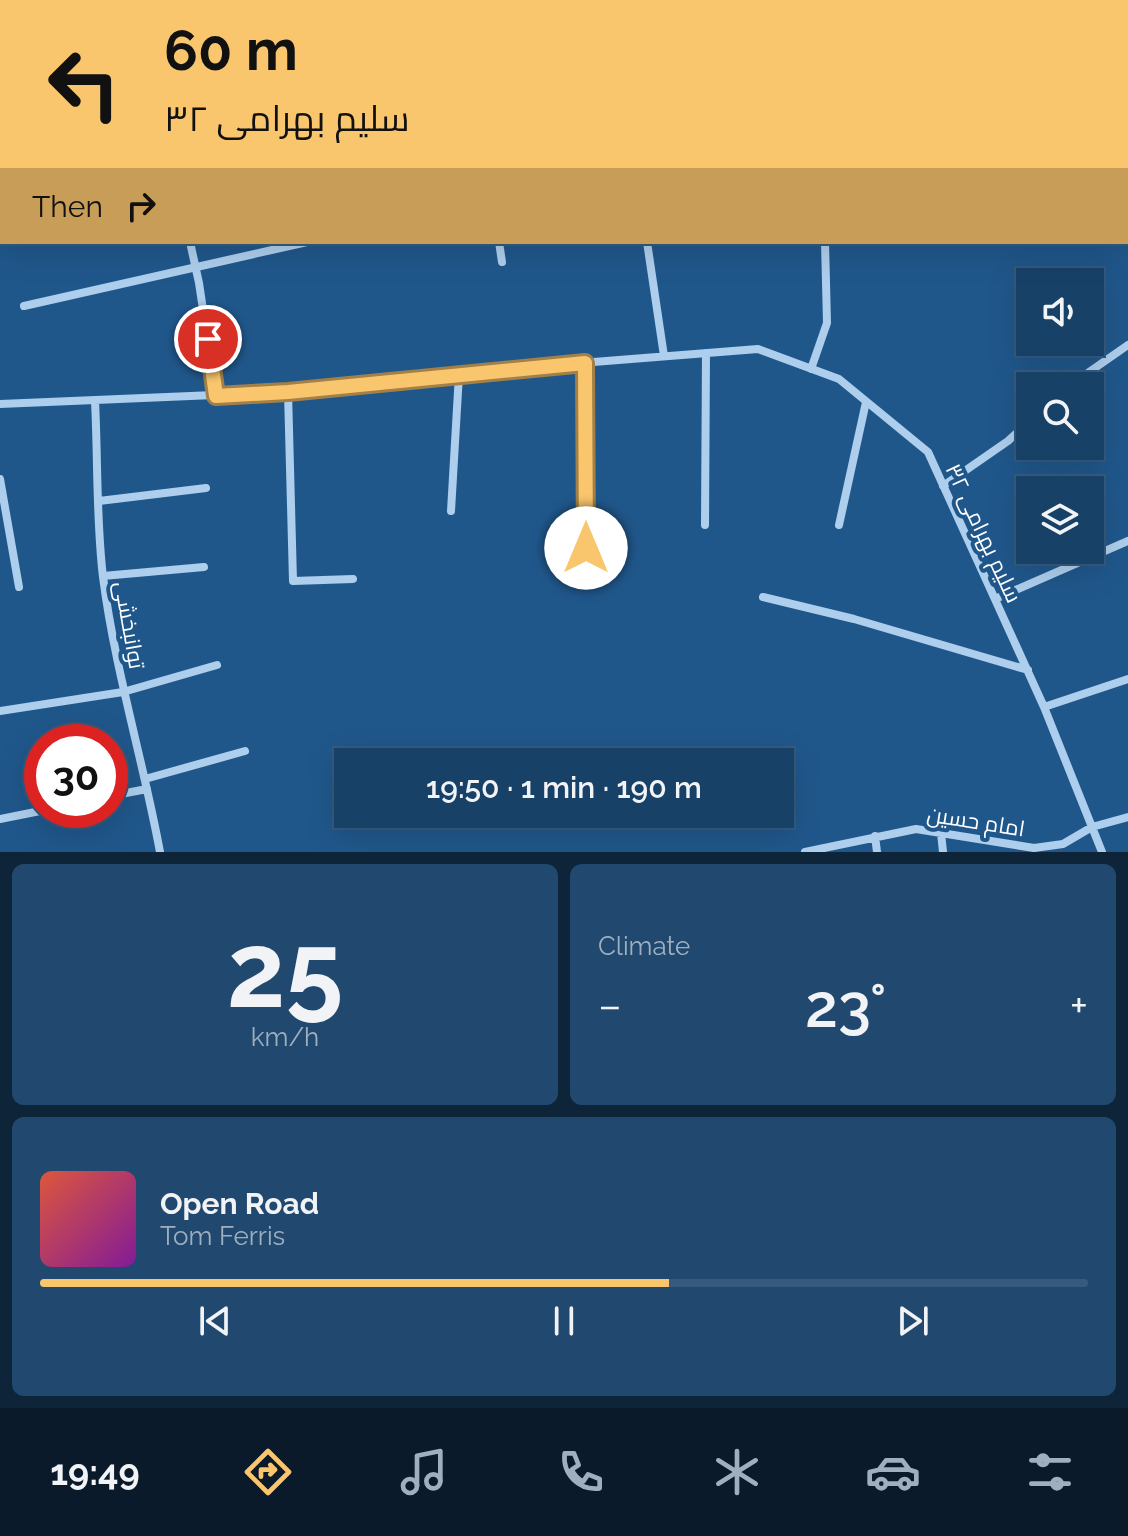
<!DOCTYPE html>
<html lang="en">
<head>
<meta charset="utf-8">
<style>
  :root { --surface:#184168; --page:#21486e; --text:#f1f3f6; --muted:#9fafc0; --line:#365a7c; --accent:#f9c56d }
  body { margin:0; font-family:Raleway,Cairo,sans-serif; background:var(--page); color:var(--text); height:100vh; display:flex; flex-direction:column; font-size:30px; white-space:nowrap }
  * { box-sizing:border-box; margin:0 }
  p { font-size:26px; color:var(--muted) }
  .icon { flex:none; width:44px; height:44px; fill:none; stroke:currentColor; stroke-width:2; stroke-linecap:round; stroke-linejoin:round }
  .map { position:relative; height:852px; overflow:hidden }
  .sheet { display:flex; flex-direction:column; gap:12px; padding:12px; background:#0d2439; flex:1 }
  .sheet>* { flex:none }
  .guide { position:absolute; left:0px; top:0px; width:1128px; height:244px; box-shadow:0 8px 32px #0002,0 0 0 2px var(--line); background:#f9c56d; color:#111; overflow:hidden }
  .buttons { position:absolute; left:1016px; top:268px; display:grid; gap:16px }
  .buttons a { display:grid; place-items:center; width:88px; height:88px; border-radius:0px; background:var(--surface); box-shadow:0 8px 32px #0002,0 0 0 2px var(--line); font-size:40px }
  .speed { position:absolute; left:24px; top:724px; display:flex; gap:16px; font-size:40px; font-weight:700; text-align:center }
  .speed>* { display:grid; place-content:center; width:104px; height:104px; border-radius:50%; background:var(--surface); box-shadow:0 8px 32px #0002,0 0 0 2px var(--line); line-height:1 }
  .speed .limit { border:12px solid #d22; background:#fff; color:#111 }
  .pin { position:absolute; display:grid; place-items:center; width:68px; height:68px; color:#fff; margin:-34px; border:4px solid #fff; border-radius:50%; box-shadow:0 2px 8px #0007 }
  .me { position:absolute; width:88px; margin:-44px; rotate:0deg; stroke-linejoin:round; filter:drop-shadow(0 0 6px #0008) }
  .turn { display:flex; align-items:center; gap:28px; height:168px; padding:0 32px; font-size:36px }
  .turn .icon { width:104px; height:104px; stroke-width:2.5 }
  .turn b { display:block; font-size:56px; line-height:68px }
  .then { display:flex; align-items:center; height:76px; padding:0 32px; background:#0003; gap:16px; font-size:30px }
  .big { font-size:60px; font-weight:600; line-height:1.1 }
  .sheet .tile { flex:1; display:flex; flex-direction:column; justify-content:center; gap:12px; min-width:0; padding:0 28px; border-radius:12px; background:var(--page) }
  .sheet .dial { align-items:center; gap:0 }
  .dial b { font-size:104px; line-height:1 }
  .song { display:flex; align-items:center; gap:24px }
  .cover { width:96px; height:96px; border-radius:12px; background:linear-gradient(135deg,hsl(10 70% 55%),hsl(290 70% 35%)) }
  .played { height:8px; border-radius:4px; background:linear-gradient(90deg,var(--accent) 60%,var(--line) 60%) }
  .keys { display:flex; justify-content:space-around; direction:ltr }
  .heat { display:flex; justify-content:space-between; align-items:center; font-size:44px; direction:ltr }
  .sheet .tiles { flex:1; display:grid; gap:12px; grid-template-columns:1fr 1fr }
  .tile:last-child { grid-column:span 2 }
  .trip { position:absolute; left:334px; top:748px; width:460px; height:80px; border-radius:0px; background:var(--surface); box-shadow:0 8px 32px #0002,0 0 0 2px var(--line); font-weight:600; line-height:80px; text-align:center }
  .menu { display:flex; height:128px; justify-content:space-around; align-items:center; background:#0a1a2a; color:var(--muted) }
  .menu .icon { width:56px; height:56px }
  .menu .current { color:var(--accent) }
  .menu b { font-size:36px; color:var(--text) }
  .map>svg:first-child { display:block }
  .lines { fill:none; stroke-linecap:round; stroke-linejoin:round }
  .street { stroke:#adceec; stroke-width:8 }
  .route-casing { stroke:#a28047; stroke-width:20 }
  .route { stroke:#f9c56d; stroke-width:14 }
  .labels { text-anchor:middle; dominant-baseline:central; stroke-width:8; stroke-linejoin:round; paint-order:stroke }
  .street-label { font-size:22px; fill:#fff; stroke:#20578b }
</style>
</head>
<body>
<div class="map">
<svg width="1128" height="852" viewBox="0 0 1128 852">
  <rect width="100%" height="100%" fill="#20578b"/>
  <g class="lines">
    <path class="street" d="M 127,0 L 128,2
      M 249,0 L 249,2
      M 453,0 L 454,2
      M 603,0 L 603,2
      M 789,0 L 790,2
      M 267,2 L 277,0
      M 0,67 L 2,67
      M 1126,149 L 1128,149
      M 0,203 L 2,202
      M 190,242 L 199,283 L 216,396
      M 499,242 L 502,262
      M 647,242 L 664,356
      M 24,306 L 307,242
      M 585,363 L 586,548
      M 811,369 L 827,323 L 825,242
      M 1069,386 L 1128,345
      M 288,392 L 293,581 L 353,579
      M 95,401 C 98,459 96,519 103,577 C 115,670 143,760 160,852
      M 0,404 L 288,392 L 506,369 L 758,349 L 839,379 L 928,452 L 1044,707 L 1102,852
      M 0,479 L 19,587
      M 943,486 L 1008,441 L 1030,421
      M 99,501 L 206,488
      M 451,511 L 459,374
      M 705,525 L 706,353
      M 839,525 L 866,402
      M 103,576 L 204,567
      M 763,597 L 854,619 L 1028,670
      M 995,599 L 1128,541
      M 1044,707 L 1128,679
      M 0,711 L 123,692 L 217,665
      M 145,779 L 245,751
      M 110,796 L 147,789
      M 0,819 L 45,810
      M 941,833 L 943,852
      M 875,836 L 877,852
      M 805,852 L 916,829 L 1034,848 L 1063,844 L 1092,827 L 1128,817"/>
  </g>
  <g class="lines">
    <defs>
      <path id="route" d="M 208,339 L 216,396 L 288,392 L 585,363 L 586,548"/>
    </defs>
    <use href="#route" class="route-casing"/>
    <use href="#route" class="route"/>
  </g>
  <g class="labels">
    <g class="street-label">
      <text transform="translate(984 533) rotate(65)">سلیم بهرامی ۳۲</text>
      <text transform="translate(130 625) rotate(80)">توانبخشی</text>
      <text transform="translate(976 821) rotate(9)">امام حسین</text>
    </g>
  </g>
</svg>
<div class="buttons">
<a><svg class="icon" aria-label="sound" viewBox="0 0 24 24"><path d="M4 9h4l5-4v14l-5-4H4zM17 9q2 3 0 6"/></svg></a>
<a><svg class="icon" aria-label="search" viewBox="0 0 24 24"><circle cx="10" cy="10" r="6"/><path d="M15 15l6 6"/></svg></a>
<a><svg class="icon" aria-label="layers" viewBox="0 0 24 24"><path d="M12 4l9 5-9 5-9-5zM3 14l9 5 9-5"/></svg></a>
</div>
<div class="speed"><div class="limit">30</div></div>
<div class="pin" style="left:208px;top:339px;background:#d93025"><svg class="icon" aria-label="arrive" viewBox="0 0 24 24"><path d="M6 21V4h12l-3 4 3 4H6"/></svg></div>
<svg class="me" style="left:586px;top:548px" viewBox="-20 -20 40 40"><circle r="19" fill="#fff"/><path d="M0-13L10 11 0 6-10 11z" fill="#f9c56d"/></svg>
<div class="trip">19:50 · 1 min · 190 m</div>
<div class="guide">
<div class="turn"><svg class="icon" aria-label="left" viewBox="0 0 24 24"><path d="M17 20v-9H6M10 6l-5 5 5 5"/></svg><div><b>60 m</b>سلیم بهرامی ۳۲</div></div>
<div class="then">Then<svg class="icon" aria-label="right" viewBox="0 0 24 24"><path d="M7 20v-9h11M14 6l5 5-5 5"/></svg></div>
</div>
</div>
<section class="sheet">
<div class="tiles">
<div class="tile dial"><b>25</b><p>km/h</p></div>
<div class="tile"><p>Climate</p>
<div class="heat"><a>−</a><b class="big">23°</b><a>+</a></div>
</div>
<div class="tile">
<div class="song"><i class="cover"></i><div><b>Open Road</b><p>Tom Ferris</p></div></div>
<div class="played"></div>
<div class="keys"><svg class="icon" aria-label="previous" viewBox="0 0 24 24"><path d="M18 5L8 12l10 7zM5 5v14"/></svg><svg class="icon" aria-label="pause" viewBox="0 0 24 24"><path d="M8 5v14M16 5v14"/></svg><svg class="icon" aria-label="next" viewBox="0 0 24 24"><path d="M6 5l10 7-10 7zM19 5v14"/></svg></div>
</div>
</div>
</section>
<nav class="menu">
<b>19:49</b>
<svg class="icon current" aria-label="directions" viewBox="0 0 24 24"><path d="M12 3l9 9-9 9-9-9zM9 14v-3h6M13 9l2 2-2 2"/></svg>
<svg class="icon" aria-label="music" viewBox="0 0 24 24"><path d="M9 18V5l10-2v13"/><circle cx="6" cy="18" r="3"/><circle cx="16" cy="16" r="3"/></svg>
<svg class="icon" aria-label="phone" viewBox="0 0 24 24"><path d="M5 4h4l2 5-3 2q2 4 5 5l2-3 5 2v4C11 20 4 13 5 4z"/></svg>
<svg class="icon" aria-label="climate" viewBox="0 0 24 24"><path d="M12 3v18M4 7l16 10M4 17L20 7"/></svg>
<svg class="icon" aria-label="car" viewBox="0 0 24 24"><path d="M5 17H2v-5l4-1 3-4h7l3 4 3 1v5h-3M9 17h6M6 11h13"/><circle cx="7" cy="17" r="2"/><circle cx="17" cy="17" r="2"/></svg>
<svg class="icon" aria-label="filters" viewBox="0 0 24 24"><path d="M4 7h16M4 17h16"/><circle cx="9" cy="7" r="2"/><circle cx="15" cy="17" r="2"/></svg>
</nav>
</body>
</html>
